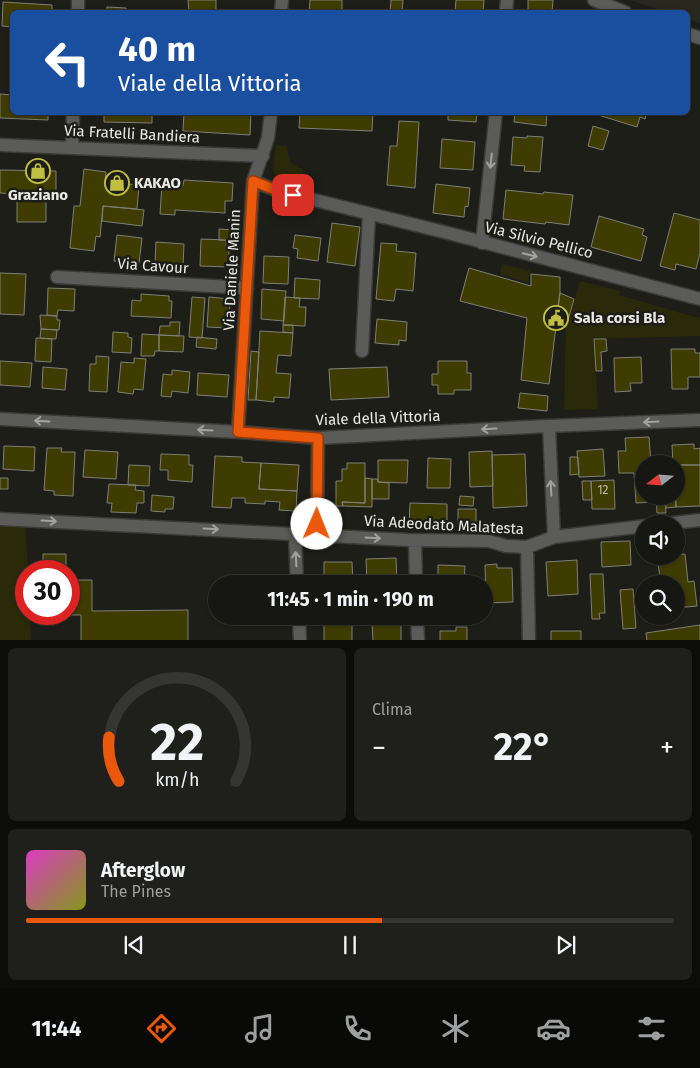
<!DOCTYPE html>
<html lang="it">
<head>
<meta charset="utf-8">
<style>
  :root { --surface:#161613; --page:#1f1f1c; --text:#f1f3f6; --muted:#9e9fa0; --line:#353533; --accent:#ea580c }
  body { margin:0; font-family:"Fira Sans",sans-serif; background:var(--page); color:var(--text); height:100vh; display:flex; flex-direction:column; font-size:19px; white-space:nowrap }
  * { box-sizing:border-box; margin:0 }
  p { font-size:16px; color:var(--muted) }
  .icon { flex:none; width:28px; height:28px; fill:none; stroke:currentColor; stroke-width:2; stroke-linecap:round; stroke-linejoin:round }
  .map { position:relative; height:640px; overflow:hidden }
  .sheet { display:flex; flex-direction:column; gap:8px; padding:8px; background:#0c0c0a; flex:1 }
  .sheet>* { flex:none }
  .top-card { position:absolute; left:10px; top:10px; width:680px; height:105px; border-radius:8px; box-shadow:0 1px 4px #0004,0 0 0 1px var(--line); background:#1a4fa0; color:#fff; overflow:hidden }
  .needle { width:32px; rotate:253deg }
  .tools { position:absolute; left:635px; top:455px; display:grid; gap:10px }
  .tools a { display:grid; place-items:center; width:50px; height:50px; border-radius:50%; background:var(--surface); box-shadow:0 1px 4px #0004,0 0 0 1px var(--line); font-size:25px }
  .speed { position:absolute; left:15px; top:560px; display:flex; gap:10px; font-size:25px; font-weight:700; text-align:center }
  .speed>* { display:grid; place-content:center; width:65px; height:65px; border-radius:50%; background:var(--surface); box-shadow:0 1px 4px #0004,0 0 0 1px var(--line); line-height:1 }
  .speed .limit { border:8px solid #d22; background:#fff; color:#111 }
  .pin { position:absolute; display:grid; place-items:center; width:42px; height:42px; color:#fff; margin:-21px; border-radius:10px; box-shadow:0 2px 8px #0006 }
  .me { position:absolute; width:55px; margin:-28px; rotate:1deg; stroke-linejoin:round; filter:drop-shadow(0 0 4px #0008) }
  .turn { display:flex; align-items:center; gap:18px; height:105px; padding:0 25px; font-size:22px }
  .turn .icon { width:65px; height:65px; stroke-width:2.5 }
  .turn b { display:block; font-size:35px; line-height:42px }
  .big { font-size:38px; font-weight:700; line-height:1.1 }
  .sheet .tile { flex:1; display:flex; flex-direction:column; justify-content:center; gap:8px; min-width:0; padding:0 18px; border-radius:8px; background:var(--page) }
  .sheet .dial { align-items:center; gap:0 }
  .dial svg { height:130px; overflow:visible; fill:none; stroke:var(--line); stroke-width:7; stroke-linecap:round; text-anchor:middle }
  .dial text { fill:var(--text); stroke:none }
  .song { display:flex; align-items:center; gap:15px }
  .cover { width:60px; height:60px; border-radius:8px; background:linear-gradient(135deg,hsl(310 70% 55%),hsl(70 70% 35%)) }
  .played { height:5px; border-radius:2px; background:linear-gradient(90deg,var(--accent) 55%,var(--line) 55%) }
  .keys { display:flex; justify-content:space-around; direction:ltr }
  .heat { display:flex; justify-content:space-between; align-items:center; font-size:28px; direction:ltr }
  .sheet .tiles { flex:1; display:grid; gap:8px; grid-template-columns:1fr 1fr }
  .tile:last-child { grid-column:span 2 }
  .trip { position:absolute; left:208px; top:575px; width:285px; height:50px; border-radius:25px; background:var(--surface); box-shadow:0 1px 4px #0004,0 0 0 1px var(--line); font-weight:700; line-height:50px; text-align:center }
  .menu { display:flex; height:80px; justify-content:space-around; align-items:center; background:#090908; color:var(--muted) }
  .menu .icon { width:35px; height:35px }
  .menu .selected { color:var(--accent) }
  .menu b { font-size:22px; color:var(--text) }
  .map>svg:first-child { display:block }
  .built { fill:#27271d }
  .green { fill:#2a290a }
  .building { fill:#3e3c00; stroke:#7e7f79 }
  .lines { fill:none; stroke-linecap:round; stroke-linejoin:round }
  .minor-casing { stroke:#3a3b36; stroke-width:15 }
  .minor { stroke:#5b5b59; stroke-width:12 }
  .oneway { stroke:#a2a2a0 }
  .route-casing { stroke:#983908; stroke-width:12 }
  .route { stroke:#ea580c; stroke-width:9 }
  .labels { text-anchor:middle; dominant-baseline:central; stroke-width:5; stroke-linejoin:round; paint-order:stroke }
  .number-label { font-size:12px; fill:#bebeac }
  .street-label { font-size:15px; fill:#e9eae6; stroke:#1e1e19 }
  .poi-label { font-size:15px; font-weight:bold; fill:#e9eae6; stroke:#1e1e19; text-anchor:start }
</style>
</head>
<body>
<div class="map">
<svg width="700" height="641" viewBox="0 0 700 641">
  <rect width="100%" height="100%" fill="#1e1e19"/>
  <path class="built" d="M 629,0 L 700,0 L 700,23 L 688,19 L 688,12 L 667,12 Z"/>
  <path class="green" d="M 276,145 L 287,146 C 289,159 288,165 303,169 L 302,178 L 314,179 L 313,192 C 303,189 277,184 274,173 C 272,165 275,154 276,145 Z
    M 502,264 L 530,271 L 528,282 L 500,275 Z
    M 580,281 L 620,291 L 619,295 L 698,318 L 700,317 L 700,336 L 594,339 L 598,409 L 564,410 L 566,327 Z
    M 0,521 L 25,522 L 28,571 L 26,571 L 26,614 L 30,614 L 31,640 L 0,641 Z"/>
  <path class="building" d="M 188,0 L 216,0 L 216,11 L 189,12 Z
    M 310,0 L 342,0 L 342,12 L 309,12 Z
    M 391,0 L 403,0 L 402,12 L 390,12 Z
    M 456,0 L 484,0 L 483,12 L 455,12 Z
    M 528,0 L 553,0 L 552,12 L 524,12 L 524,10 L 528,10 Z
    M 3,2 L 52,5 L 52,12 L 12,12 L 12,27 L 2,26 Z
    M 107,7 L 126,8 L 126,12 L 107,12 Z
    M 0,94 L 12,95 L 12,112 L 48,112 L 48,120 L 0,118 Z
    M 104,112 L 152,112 L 152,123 L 104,122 Z
    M 184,112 L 251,112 L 250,135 L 183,131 Z
    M 300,112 L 373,112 L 372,131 L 299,128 Z
    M 448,112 L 477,112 L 476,122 L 448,120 Z
    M 515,112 L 547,112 L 546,126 L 514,122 Z
    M 647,112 L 645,119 L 640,117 L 637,127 L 592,113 Z
    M 399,121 L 419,122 L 415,188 L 387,185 L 390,146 L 397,146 Z
    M 593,126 L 609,131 L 603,150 L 588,146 Z
    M 527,136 L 543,137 L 540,172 L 524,171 L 525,166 L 511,165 L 513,137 L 527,138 Z
    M 442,139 L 475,142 L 473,170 L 440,168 Z
    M 84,169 L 106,172 L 105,182 L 139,185 L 137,209 L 103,206 L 100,237 L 96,236 L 94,251 L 70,248 L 74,206 L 80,206 Z
    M 0,170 L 56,171 L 56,193 L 46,192 L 46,222 L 17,222 L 17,194 L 0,193 Z
    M 184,180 L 233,183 L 232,201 L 225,201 L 225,213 L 175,210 L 175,215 L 160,214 L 162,184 L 183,186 Z
    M 436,184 L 470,188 L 468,207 L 465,206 L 464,217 L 433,213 Z
    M 506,190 L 543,194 L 544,192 L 573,195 L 569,225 L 546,222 L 545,224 L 503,219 Z
    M 103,206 L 144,210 L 142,226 L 102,221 Z
    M 674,213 L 700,220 L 700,253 L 696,269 L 676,264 L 675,270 L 660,266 Z
    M 599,216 L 644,229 L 642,235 L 647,237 L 641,261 L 591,247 Z
    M 332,223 L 360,227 L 355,266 L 327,262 Z
    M 219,229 L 234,230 L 234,241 L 219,240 Z
    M 117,235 L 142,238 L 139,263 L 114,261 Z
    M 295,235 L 321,238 L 318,261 L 297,258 L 298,249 L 293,248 Z
    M 201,239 L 226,240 L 226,247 L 229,247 L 229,267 L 200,266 Z
    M 156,242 L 184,244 L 183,265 L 155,263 Z
    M 381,243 L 397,244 L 396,251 L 416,253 L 413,291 L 396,289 L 394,301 L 376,299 Z
    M 264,256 L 289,257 L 288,284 L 263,283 Z
    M 469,268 L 531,286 L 531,274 L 560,277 L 560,293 L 549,384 L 521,380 L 527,318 L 460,301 Z
    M 0,273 L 26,274 L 24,315 L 0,314 Z
    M 295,278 L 320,280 L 319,299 L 294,298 Z
    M 48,288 L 75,289 L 74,311 L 58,310 L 57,316 L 47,315 Z
    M 262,289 L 286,291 L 284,321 L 261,319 Z
    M 560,293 L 574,299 L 566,327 L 555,324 Z
    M 141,294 L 169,296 L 169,301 L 172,301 L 171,318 L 131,316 L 132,300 L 141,301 Z
    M 192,297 L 205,298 L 202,338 L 189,337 Z
    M 209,297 L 230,299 L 229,328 L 207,327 Z
    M 285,297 L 300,298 L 299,307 L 306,307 L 305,326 L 283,325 Z
    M 40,315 L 57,316 L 57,320 L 60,320 L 59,330 L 41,329 Z
    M 377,319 L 407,322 L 406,341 L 399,340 L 399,345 L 375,343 Z
    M 170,322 L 180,322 L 179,336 L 159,335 L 160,326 L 170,326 Z
    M 283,325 L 293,325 L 293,333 L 283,332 Z
    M 41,329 L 57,330 L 56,339 L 40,338 Z
    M 260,331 L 293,333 L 291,356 L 278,355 L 276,373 L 291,374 L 289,398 L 274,397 L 274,402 L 256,400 Z
    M 113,332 L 128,333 L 128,337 L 132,338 L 131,353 L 112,352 Z
    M 142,334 L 159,335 L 159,351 L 155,351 L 154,356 L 141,356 Z
    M 159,335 L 184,336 L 183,352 L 159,351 Z
    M 197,337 L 217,339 L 216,349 L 196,347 Z
    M 36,338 L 52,339 L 51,362 L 35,361 Z
    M 594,339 L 606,339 L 607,351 L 601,352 L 602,371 L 596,371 Z
    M 671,349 L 695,349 L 695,353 L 700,353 L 700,377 L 688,377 L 688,389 L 672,389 Z
    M 251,351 L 259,352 L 256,400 L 248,400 Z
    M 96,356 L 109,357 L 107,392 L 89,391 L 90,364 L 96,364 Z
    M 641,357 L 642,383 L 630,383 L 631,391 L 615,392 L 614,358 Z
    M 134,358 L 146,359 L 143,390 L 134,389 L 133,394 L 118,392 L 121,362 L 134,363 Z
    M 0,361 L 32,363 L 30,387 L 0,385 Z
    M 438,361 L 467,361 L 467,373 L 471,373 L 471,390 L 454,390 L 454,394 L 438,394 L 438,385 L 432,385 L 432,374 L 438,374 Z
    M 43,367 L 67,369 L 65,390 L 42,388 Z
    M 387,367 L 389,397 L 331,400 L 329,369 Z
    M 172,370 L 190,372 L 188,393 L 172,391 L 171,397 L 161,396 L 163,374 L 172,375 Z
    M 198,373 L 229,375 L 227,397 L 197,395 Z
    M 520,393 L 548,396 L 547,411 L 518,408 Z
    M 649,437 L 651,464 L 644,464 L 644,496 L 656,496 L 656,502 L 636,503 L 634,473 L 619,473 L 618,451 L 626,451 L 625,438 Z
    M 694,444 L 694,449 L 700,448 L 700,465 L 676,465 L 676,464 L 673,464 L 672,445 Z
    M 4,446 L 35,447 L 34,471 L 3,469 Z
    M 47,448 L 62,448 L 61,452 L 75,452 L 73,496 L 54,495 L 54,491 L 44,490 Z
    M 603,449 L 605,476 L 579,477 L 577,451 Z
    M 85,450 L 118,452 L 116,479 L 83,477 Z
    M 492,451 L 493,486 L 470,487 L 469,452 Z
    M 161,454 L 189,455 L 189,465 L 193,465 L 192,482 L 168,480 L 168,470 L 160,470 Z
    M 525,454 L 527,506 L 493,508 L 492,455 Z
    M 215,456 L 242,457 L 242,462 L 261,463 L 259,489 L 297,491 L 296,511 L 279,510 L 280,502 L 265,501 L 265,504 L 245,503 L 245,498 L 232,498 L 231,508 L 212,507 Z
    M 570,457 L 578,457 L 579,474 L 570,475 Z
    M 428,458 L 451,459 L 450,488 L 427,488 Z
    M 378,460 L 408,460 L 407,483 L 378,482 Z
    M 261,463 L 299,465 L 297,491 L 259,489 Z
    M 347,463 L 365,463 L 365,503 L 342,502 L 343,506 L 336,506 L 336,481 L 342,481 L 342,469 L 347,469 Z
    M 129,465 L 150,466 L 149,486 L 128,485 Z
    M 676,465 L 700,465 L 700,506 L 676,507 Z
    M 0,478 L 8,478 L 8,489 L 0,489 Z
    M 365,478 L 372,479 L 372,507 L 343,506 L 342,502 L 365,503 Z
    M 372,479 L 378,479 L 378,482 L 389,483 L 389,499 L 372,499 Z
    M 614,480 L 615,509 L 592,509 L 591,481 Z
    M 582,481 L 591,481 L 592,500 L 583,500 Z
    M 109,484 L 136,485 L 135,490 L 144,491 L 144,503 L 137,503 L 136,513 L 111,512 L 112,503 L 107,503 Z
    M 152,495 L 174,497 L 173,509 L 165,509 L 165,512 L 151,511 Z
    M 460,496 L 474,497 L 473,506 L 459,505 Z
    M 656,496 L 665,496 L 666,513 L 657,513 Z
    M 665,496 L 675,496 L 676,507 L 666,508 Z
    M 410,503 L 447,504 L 447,527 L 409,526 Z
    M 458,509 L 476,509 L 476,528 L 458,528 Z
    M 630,541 L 631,565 L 602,567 L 601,542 Z
    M 43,554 L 66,554 L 66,571 L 43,571 Z
    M 685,554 L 688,582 L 694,581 L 697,606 L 676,608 L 676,584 L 661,584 L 657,557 Z
    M 396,558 L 397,584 L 367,584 L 366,559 Z
    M 577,560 L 578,594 L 548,596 L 546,562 Z
    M 324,562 L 352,562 L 353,584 L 324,584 Z
    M 497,564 L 497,568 L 512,568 L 513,602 L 486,603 L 485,565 Z
    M 438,565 L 465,566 L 464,584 L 438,584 Z
    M 590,574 L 603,574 L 605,613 L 599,613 L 600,619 L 592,619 Z
    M 69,580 L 92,580 L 92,611 L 188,610 L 188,641 L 81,641 L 81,615 L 43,615 L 69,614 Z
    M 633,589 L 636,628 L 623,629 L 620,590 Z
    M 388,617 L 401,617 L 401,641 L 373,641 L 372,622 L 388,621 Z
    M 324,618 L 352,619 L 352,641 L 324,641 Z
    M 700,625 L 700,641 L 647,641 L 646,633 Z
    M 456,627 L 467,627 L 467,641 L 440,641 L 440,631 L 456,631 Z
    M 551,631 L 581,631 L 581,641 L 551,641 Z"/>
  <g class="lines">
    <defs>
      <path id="minor" d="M 594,0 L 625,12
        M 78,12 L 78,0
        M 281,12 L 282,0
        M 506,12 L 507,0
        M 688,34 L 700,38
        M 0,145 L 263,156
        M 72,147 L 73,112
        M 253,181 L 278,191 L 448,233 L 700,299
        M 482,243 L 496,112
        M 57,277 L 247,288
        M 362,351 L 369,214
        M 0,419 L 238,432 L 318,438 L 549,426 L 700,420
        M 549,426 L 554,537
        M 238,432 L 253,181 L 268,138 L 271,112
        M 0,519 L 408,540 L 489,541 L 506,546 L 527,547 L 554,537 L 644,526
        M 665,524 L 700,520
        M 295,534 L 297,584
        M 317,535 L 318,438
        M 415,540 L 416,584
        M 527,547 L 529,641
        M 299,616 L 300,641
        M 417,616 L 418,641"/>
    </defs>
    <use href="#minor" class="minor-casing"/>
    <use href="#minor" class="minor"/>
  </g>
  <defs><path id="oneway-shaft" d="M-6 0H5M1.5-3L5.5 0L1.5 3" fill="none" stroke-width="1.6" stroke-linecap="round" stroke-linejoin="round" transform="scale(1.25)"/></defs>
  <g class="oneway">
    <use href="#oneway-shaft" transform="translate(491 161) rotate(96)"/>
    <use href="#oneway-shaft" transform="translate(530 255) rotate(14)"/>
    <use href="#oneway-shaft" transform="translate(42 421) rotate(-177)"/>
    <use href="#oneway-shaft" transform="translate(651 422) rotate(177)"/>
    <use href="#oneway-shaft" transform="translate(489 429) rotate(177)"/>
    <use href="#oneway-shaft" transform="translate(205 430) rotate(-177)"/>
    <use href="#oneway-shaft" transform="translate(551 488) rotate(-93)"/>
    <use href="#oneway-shaft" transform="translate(49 521) rotate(3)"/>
    <use href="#oneway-shaft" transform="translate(211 529) rotate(3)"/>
    <use href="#oneway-shaft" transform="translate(373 538) rotate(3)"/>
    <use href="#oneway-shaft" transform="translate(296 559) rotate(-93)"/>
  </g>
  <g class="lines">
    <defs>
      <path id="route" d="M 293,195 L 278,191 L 253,181 L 238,432 L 318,438 L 317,524"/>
    </defs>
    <use href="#route" class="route-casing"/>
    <use href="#route" class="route"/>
  </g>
  <defs>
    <symbol id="shop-ring" viewBox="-11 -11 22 22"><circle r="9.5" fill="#1e1e19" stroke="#c0be41" stroke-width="1.5"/><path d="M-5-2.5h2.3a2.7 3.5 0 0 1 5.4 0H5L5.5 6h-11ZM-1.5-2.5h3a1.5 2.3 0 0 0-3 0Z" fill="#c0be41"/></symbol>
    <symbol id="civic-ring" viewBox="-11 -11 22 22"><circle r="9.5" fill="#1e1e19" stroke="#c0be41" stroke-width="1.5"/><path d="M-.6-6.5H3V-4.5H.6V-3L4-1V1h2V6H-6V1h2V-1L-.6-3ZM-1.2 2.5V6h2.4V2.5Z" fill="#c0be41"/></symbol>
  </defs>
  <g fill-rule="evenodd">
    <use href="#shop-ring" x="24" y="157" width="28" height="28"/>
    <use href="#shop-ring" x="103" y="169" width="28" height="28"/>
    <use href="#civic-ring" x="542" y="304" width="28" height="28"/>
  </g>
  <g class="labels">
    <g class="number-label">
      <text x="603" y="490">12</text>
    </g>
    <g class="street-label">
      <text transform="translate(132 134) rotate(3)">Via Fratelli Bandiera</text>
      <text transform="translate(539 240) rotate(14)">Via Silvio Pellico</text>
      <text transform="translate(153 266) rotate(4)">Via Cavour</text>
      <text transform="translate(232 270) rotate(-87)">Via Daniele Manin</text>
      <text transform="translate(378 418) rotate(-2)">Viale della Vittoria</text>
      <text transform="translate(444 525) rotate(3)">Via Adeodato Malatesta</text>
    </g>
    <g class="poi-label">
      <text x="134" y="183">KAKAO</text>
      <text x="38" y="195" text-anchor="middle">Graziano</text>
      <text x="574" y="318">Sala corsi Bla</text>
    </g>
  </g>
</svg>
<div class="tools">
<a><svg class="needle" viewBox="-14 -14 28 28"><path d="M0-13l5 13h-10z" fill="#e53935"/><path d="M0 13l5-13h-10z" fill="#9e9fa0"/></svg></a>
<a><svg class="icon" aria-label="sound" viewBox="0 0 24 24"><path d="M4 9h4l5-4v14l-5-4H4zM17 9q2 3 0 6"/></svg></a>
<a><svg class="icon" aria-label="search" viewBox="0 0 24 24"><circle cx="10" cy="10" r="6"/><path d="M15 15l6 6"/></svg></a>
</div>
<div class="speed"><div class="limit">30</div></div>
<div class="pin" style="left:293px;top:195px;background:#d93025"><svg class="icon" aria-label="arrive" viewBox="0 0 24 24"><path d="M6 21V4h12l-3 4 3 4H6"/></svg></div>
<svg class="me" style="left:317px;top:524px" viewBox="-20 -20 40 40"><circle r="19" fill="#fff"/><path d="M0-13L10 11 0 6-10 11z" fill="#ea580c"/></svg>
<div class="trip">11:45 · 1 min · 190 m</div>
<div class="top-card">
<div class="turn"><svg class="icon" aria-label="left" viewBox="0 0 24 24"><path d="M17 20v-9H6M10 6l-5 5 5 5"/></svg><div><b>40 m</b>Viale della Vittoria</div></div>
</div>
</div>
<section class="sheet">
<div class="tiles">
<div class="tile dial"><svg viewBox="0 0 100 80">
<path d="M14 69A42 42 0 1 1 86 69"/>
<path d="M14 69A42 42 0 0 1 8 42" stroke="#ea580c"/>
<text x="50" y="56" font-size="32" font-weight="700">22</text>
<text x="50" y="72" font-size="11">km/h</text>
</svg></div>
<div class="tile"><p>Clima</p>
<div class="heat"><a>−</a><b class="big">22°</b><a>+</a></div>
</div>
<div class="tile">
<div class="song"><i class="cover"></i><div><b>Afterglow</b><p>The Pines</p></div></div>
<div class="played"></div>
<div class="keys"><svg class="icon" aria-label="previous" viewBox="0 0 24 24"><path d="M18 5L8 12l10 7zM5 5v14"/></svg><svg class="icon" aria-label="pause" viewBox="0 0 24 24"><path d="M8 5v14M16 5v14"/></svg><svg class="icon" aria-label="next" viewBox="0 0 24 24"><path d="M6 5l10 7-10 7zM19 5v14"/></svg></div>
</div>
</div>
</section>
<nav class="menu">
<b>11:44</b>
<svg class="icon selected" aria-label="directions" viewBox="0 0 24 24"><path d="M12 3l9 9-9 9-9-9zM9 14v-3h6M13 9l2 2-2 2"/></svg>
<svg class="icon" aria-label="music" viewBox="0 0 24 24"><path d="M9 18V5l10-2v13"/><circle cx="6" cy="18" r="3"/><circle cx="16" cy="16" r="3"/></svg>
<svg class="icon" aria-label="phone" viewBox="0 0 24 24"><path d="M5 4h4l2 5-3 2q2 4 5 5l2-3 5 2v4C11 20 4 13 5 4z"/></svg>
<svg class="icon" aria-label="climate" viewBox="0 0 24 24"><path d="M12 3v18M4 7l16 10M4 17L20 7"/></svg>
<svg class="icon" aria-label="car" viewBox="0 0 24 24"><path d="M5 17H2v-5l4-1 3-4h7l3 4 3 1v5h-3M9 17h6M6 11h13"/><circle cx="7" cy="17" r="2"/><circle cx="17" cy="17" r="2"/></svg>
<svg class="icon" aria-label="filters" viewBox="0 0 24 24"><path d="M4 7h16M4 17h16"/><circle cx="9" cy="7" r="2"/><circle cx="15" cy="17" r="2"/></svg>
</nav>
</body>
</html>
